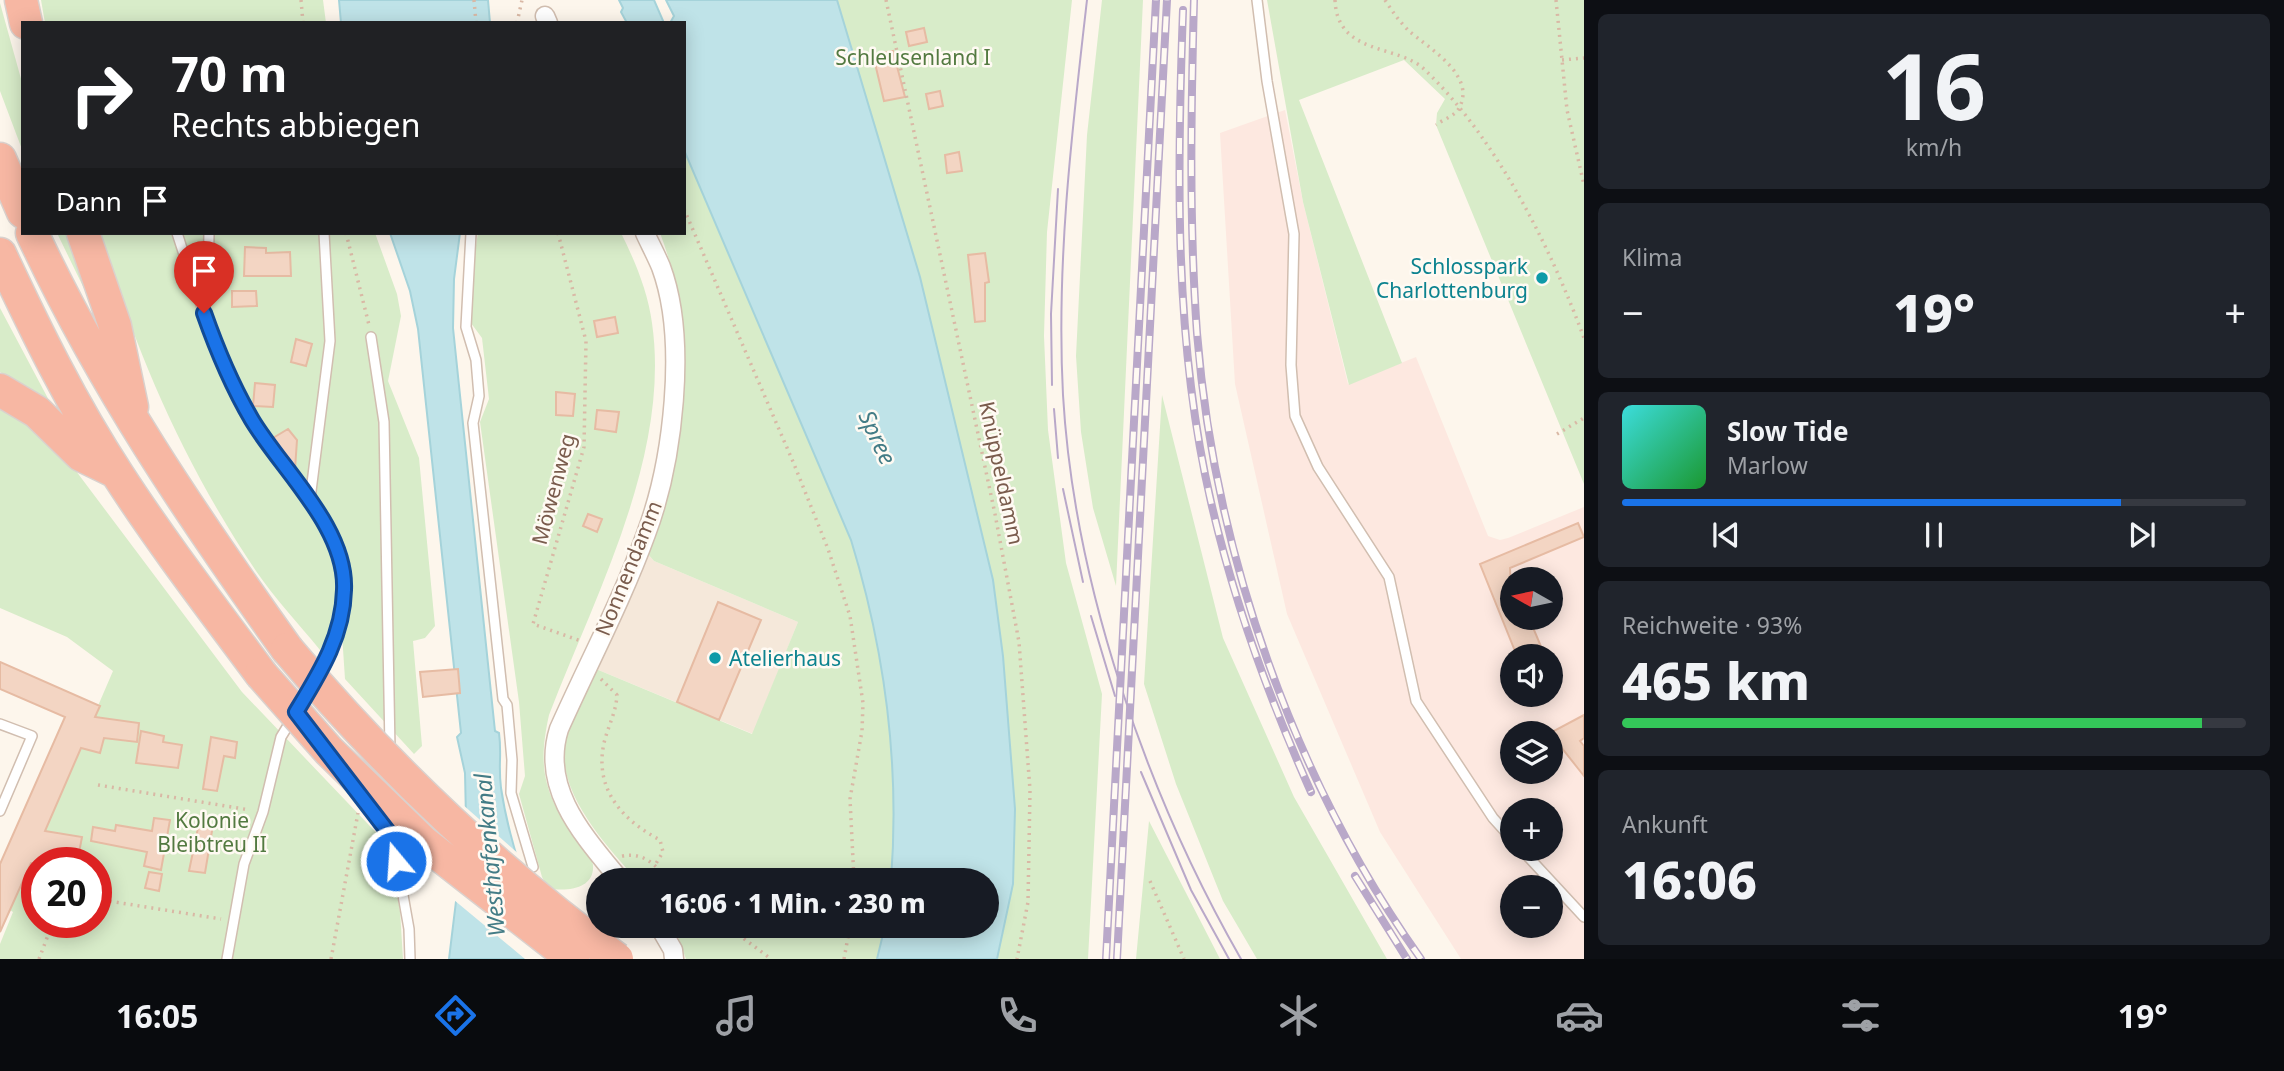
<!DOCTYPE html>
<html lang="de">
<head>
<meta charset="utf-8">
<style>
  :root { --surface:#171b24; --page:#20242c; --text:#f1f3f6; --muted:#9ea1a6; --line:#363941; --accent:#1a73e8 }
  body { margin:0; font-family:"Noto Sans",sans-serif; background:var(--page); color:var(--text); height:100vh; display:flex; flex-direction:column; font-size:26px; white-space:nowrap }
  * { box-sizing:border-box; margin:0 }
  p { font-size:23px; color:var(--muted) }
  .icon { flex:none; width:38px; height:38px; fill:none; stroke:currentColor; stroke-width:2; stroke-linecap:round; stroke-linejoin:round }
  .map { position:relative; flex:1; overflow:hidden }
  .details { display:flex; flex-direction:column; gap:14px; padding:14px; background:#0d0f14; width:700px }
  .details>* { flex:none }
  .banner { position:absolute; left:21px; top:21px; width:665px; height:214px; border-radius:0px; box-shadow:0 4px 18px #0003; background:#202124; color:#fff; overflow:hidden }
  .needle { width:46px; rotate:279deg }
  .buttons { position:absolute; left:1500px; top:567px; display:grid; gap:14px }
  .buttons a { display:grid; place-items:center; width:63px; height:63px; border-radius:50%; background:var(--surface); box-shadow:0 4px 18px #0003; font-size:35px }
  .speed { position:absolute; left:21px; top:847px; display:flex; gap:14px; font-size:35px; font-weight:700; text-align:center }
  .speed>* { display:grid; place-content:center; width:91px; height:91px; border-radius:50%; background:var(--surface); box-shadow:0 4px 18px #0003; line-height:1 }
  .speed .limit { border:10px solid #d22; background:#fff; color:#111 }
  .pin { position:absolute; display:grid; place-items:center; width:60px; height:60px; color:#fff; margin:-72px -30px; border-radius:50% 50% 50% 0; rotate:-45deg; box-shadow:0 0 7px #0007 }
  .pin .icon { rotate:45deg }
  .me { position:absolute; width:77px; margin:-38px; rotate:342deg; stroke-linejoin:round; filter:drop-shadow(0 0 5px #0008) }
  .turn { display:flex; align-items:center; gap:24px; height:147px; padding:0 35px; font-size:32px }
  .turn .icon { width:91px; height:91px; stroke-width:2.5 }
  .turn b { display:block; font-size:49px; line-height:60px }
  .then { display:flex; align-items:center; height:66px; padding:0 35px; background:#0003; gap:14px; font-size:26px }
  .big { font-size:52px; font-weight:800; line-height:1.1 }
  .details .card { flex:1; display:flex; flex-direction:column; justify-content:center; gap:10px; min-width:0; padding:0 24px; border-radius:10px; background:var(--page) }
  .details .dial { align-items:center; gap:0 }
  .dial b { font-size:91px; line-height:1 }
  .song { display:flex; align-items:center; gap:21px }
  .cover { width:84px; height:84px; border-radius:10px; background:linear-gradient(135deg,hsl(180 70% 55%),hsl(130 70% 35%)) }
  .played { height:7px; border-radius:4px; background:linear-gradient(90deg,var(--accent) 80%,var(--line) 80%) }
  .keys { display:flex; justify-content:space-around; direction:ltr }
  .heat { display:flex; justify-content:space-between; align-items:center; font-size:38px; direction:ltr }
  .charge { height:10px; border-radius:5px; background:linear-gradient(90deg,#34c759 93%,var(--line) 0) }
  .trip { position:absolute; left:586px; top:868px; width:413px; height:70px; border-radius:35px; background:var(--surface); box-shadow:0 4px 18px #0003; font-weight:800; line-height:70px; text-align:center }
  .menu { display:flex; height:112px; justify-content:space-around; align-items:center; background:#090b0e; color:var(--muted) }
  .menu .icon { width:49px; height:49px }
  .menu .active { color:var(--accent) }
  .menu b { font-size:32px; color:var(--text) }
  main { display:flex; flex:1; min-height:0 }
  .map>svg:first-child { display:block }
  .residential { fill:#f5e8da }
  .commercial { fill:#fde8e0; fill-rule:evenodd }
  .green { fill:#d8ecc9; fill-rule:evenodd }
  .water { fill:#bfe3e8; stroke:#a5d3da; stroke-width:2 }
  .pier { fill:#fdf6ec }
  .building { fill:#f3d5c3; stroke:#e6bba3; stroke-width:2 }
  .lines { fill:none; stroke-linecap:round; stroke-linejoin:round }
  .lane-casing { stroke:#d1beb0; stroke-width:12 }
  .street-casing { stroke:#d1beb0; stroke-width:21 }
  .highway-casing { stroke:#dad1cd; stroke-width:35 }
  .path { stroke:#d9b8a5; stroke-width:3.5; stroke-dasharray:2 5; stroke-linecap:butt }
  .lane { stroke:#fff; stroke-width:9 }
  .street { stroke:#fff; stroke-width:18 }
  .highway { stroke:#f7b7a3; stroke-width:32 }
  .tram { stroke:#b9a8c9; stroke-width:2 }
  .rail-casing { stroke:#b9a8c9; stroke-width:8 }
  .rail { stroke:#fffaf3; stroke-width:5; stroke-dasharray:16; stroke-linecap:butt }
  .highway-bridge-casing { stroke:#dad1cd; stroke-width:35; stroke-linecap:butt }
  .highway-bridge { stroke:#f7b7a3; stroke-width:32 }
  .route-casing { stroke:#114b97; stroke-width:18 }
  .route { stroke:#1a73e8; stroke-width:12 }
  .culture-dot { fill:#0f9aa8; stroke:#fffaf3; stroke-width:2.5 }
  .labels { text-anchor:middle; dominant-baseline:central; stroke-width:5; stroke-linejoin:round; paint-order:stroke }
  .park-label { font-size:21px; fill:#537a41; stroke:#fffaf3 }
  .culture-label { font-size:21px; fill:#0d838f; stroke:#fffaf3; text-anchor:end }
  .street-label { font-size:21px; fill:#7a5c4d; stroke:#fffaf3 }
  .water-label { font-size:23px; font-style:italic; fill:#437c86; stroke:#fffaf3 }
</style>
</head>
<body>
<main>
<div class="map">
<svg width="1584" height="959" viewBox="0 0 1584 959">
  <rect width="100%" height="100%" fill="#fdf6ec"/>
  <path class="residential" d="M 647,553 L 654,561 L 798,622 L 753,734 L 596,669 Z"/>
  <path class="commercial" d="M 1285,110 L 1303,202 L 1348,384 L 1416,357 L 1488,536 L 1500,540 L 1508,538 L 1584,507 L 1584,959 L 1461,959 L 1380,832 L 1287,614 L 1235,384 L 1220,133 ZM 1512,579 L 1550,579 L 1550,618 L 1512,618 ZM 1512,656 L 1550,656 L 1550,695 L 1512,695 ZM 1512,733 L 1550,733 L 1550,772 L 1512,772 ZM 1512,810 L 1550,810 L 1550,849 L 1512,849 ZM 1512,887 L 1550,887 L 1550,926 L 1512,926 Z"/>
  <path class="green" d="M 41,0 L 323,0 L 326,23 L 45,23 Z
    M 837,0 L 1072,0 L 1047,232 L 1044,336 L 1048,430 L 1066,563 L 1102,694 L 1088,959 L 997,959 L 1013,884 L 1015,809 L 1003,656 L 993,580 L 920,277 Z
    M 1102,0 L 1143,0 L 1116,586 L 1093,508 L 1081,432 L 1076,356 L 1087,135 Z
    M 1267,0 L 1584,0 L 1584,484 L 1436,125 L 1437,113 L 1445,99 L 1404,60 L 1299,100 L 1402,363 L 1349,385 L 1303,202 Z
    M 0,3 L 23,86 L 23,152 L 0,91 Z
    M 684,150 L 851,540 C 885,651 900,764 891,880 L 637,880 C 604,843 552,788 566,734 C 571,712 586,690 596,669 L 752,734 L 798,622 L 654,561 L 647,553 C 675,435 705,353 660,233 L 684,233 Z
    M 57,233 L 69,233 L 93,307 Z
    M 101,233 L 375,233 L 397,294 L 401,316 L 388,381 L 419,458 L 435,626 L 425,638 L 413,641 L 422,746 L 414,754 L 345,679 L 342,634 L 346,613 L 337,612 L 331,632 L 320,650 C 299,624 275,599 256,571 C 187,469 134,351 101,233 Z
    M 478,233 L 621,233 C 635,261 648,292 652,323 C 671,455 595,595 549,715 C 538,765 543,791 572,834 C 578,843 592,855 593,865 C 595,890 564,892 548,888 L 542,877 L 519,794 L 525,776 L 519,702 L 480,422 L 489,399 L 482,338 L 471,323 L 472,270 Z
    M 0,308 L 52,406 L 0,372 Z
    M 1162,395 L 1223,638 L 1294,797 L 1387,959 L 1257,959 L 1223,901 L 1176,784 L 1144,684 Z
    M 0,403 L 29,421 L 64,455 L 242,692 L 388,845 L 400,911 L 403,959 L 0,959 L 0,944 L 13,912 L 10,910 L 113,671 L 67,637 L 0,608 ZM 37,863 L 96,863 L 96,922 L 37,922 Z
    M 1149,821 L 1220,959 L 1136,959 Z
    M 674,926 L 885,926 L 877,959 L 686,959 Z"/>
  <path class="water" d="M 339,0 L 488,0 L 490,23 L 341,23 Z
    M 619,0 L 654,0 L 664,23 L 627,23 L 621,12 L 623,8 Z
    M 666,0 L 837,0 L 920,277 L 993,580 L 1003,656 L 1015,809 L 1013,884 L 997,959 L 877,959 L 885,926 L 987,926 L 987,880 L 891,880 C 900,764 885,651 851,540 L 684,150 L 684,23 L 670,23 L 674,16 Z
    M 390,233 L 460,233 L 454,279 L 453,328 L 495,731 L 499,733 C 502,755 498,764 501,788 C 510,848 532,904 555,959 L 449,959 L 466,819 L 465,773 L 457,737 L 461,733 L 418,329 L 410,291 Z"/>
  <path class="pier" d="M 462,804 L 521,856 L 558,959 L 525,959 L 454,900 L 462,842 Z"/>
  <path class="building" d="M 924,28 L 927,42 L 909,46 L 906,32 Z
    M 893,51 L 905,97 L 884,101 L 873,55 Z
    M 940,91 L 943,106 L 929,109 L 926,94 Z
    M 959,152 L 962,171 L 947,173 L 945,155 Z
    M 245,247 L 266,248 L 266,253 L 290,252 L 291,276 L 244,276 Z
    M 985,253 L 989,282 L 985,283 L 985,321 L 975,322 L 968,255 Z
    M 232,291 L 256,291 L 257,306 L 232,307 Z
    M 615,317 L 618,333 L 597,337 L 594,321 Z
    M 296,339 L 312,344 L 306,366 L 291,362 Z
    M 255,383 L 275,385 L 273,407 L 253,406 Z
    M 556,392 L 575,394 L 573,416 L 556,415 Z
    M 597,410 L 619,412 L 616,432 L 595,429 Z
    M 288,429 L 297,440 L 295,469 L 273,438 Z
    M 588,514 L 602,519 L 597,532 L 583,526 Z
    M 1578,523 L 1584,537 L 1510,568 L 1512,618 L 1529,618 L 1545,656 L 1517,656 L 1480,564 Z
    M 718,602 L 761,620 L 719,720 L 677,702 Z
    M 0,662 L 100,706 L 95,717 L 139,723 L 137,742 L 104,738 L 100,753 L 81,748 L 45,831 L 82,837 L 77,863 L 31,863 L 0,932 L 0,864 L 65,717 L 0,689 Z
    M 458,669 L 460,693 L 423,697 L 420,672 Z
    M 1584,715 L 1584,738 L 1580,741 L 1584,746 L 1584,776 L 1550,733 Z
    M 141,731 L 164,736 L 163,742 L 182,745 L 178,768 L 136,763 Z
    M 211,737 L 237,742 L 235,758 L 224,756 L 217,791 L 203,789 Z
    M 154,818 L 170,820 L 161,870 L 144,866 L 147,852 L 91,841 L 93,827 L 115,831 L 116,825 L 152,831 Z
    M 199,823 L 213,825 L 205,873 L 189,871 Z
    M 149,872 L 162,874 L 159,891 L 145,888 Z"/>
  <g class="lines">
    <defs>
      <path id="lane" d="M 1257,0 L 1267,81 L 1294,234 L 1291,365 L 1295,416 L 1318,467 L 1389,577 L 1416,701 L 1493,818 L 1512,839
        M 177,233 C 198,297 218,361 252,420 C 264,441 279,462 294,482 C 299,489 307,494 311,501 C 364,587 348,626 299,707
        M 471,233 L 466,327 L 476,360 L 479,396 L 473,423 L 503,699 L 507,705 L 512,760 L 511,793 L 533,867
        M 197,294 L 208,284 L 209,233
        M 371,337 L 384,422 L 390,749
        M 310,499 L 330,341 L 324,233
        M 0,724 L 32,736 L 0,811
        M 390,822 L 409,929 L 410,959
        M 1521,849 L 1584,917
        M 227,959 L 244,864 L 263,812 L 281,737 L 292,719"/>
      <path id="street" d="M 545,16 L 548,23
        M 620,880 C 584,836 540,789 559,729 C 588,664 622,600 646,534 C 673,462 688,340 661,267 C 656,255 650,244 645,233
        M 659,926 L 673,950 L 674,959"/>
      <path id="highway" d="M 21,0 L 26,23
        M 0,159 L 23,212
        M 32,233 C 103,385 190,513 287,649
        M 83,233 L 115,326 L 132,407
        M 0,254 C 35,329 72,405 118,475 C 162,543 212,608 261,674
        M 0,390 L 37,412 L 81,455 L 116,472"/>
    </defs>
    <use href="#lane" class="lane-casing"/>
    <use href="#street" class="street-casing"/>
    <use href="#highway" class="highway-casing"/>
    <path class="path" d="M 301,0 L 303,23
      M 474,0 L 476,23
      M 886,0 L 995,514 L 1019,642 L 1030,790 L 1028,902 L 1017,959
      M 1335,0 C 1337,56 1399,44 1425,70 C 1496,138 1550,246 1584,338
      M 1385,0 C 1392,11 1399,21 1408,30 C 1428,48 1479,76 1458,110 C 1454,116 1442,120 1436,125
      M 1556,0 L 1567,110 L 1584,185
      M 517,23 L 522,0
      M 1562,60 L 1584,58
      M 684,209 L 794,464 L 828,549 L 850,616 L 863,703 L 862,731 L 850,799 L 854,880
      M 346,233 L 369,325
      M 558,233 L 586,341 L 584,447 L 533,624 L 581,641
      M 1557,434 L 1584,418
      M 601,679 L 617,695 C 616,713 608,726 604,743 C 594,789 622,820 660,840 L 663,852 L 655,865
      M 98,785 L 250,810
      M 622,856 C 645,852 654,865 670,880
      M 1150,881 L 1184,959
      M 96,899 L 221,919
      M 727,926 L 771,959
      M 39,959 L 53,922
      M 331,959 L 358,813
      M 844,959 L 850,926"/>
    <use href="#lane" class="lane"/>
    <use href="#street" class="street"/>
    <use href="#highway" class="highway"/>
    <path class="tram" d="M 1087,0 C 1072,130 1056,263 1063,395 C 1074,585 1147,795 1241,959
      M 1052,385 L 1051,314 L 1058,189
      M 1054,409 L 1058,458
      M 1063,489 L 1083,582
      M 1091,616 L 1115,696
      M 1141,772 L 1191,890 L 1229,959"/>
    <defs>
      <path id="rail" d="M 1194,0 C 1191,111 1189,222 1197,333 C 1214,551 1294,781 1421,959
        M 1183,10 C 1177,173 1174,342 1211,502 C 1234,603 1269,698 1311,792
        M 1355,876 L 1407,959
        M 1106,959 L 1156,0
        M 1117,959 L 1167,0"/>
    </defs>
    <use href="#rail" class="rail-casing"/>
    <use href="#rail" class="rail"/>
    <defs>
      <path id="highway-bridge" d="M 287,649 C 385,765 495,870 617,959
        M 261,674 L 329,751 L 424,843 L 573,959"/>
    </defs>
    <use href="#highway-bridge" class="highway-bridge-casing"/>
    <use href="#highway-bridge" class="highway-bridge"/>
  </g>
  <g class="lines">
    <defs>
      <path id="route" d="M 204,313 C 217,350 232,386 252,420 C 282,470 347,528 344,590 C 343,637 319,674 296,712 L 392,837 L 396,861"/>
    </defs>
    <use href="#route" class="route-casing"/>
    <use href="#route" class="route"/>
  </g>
  <g class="culture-dot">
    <circle cx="1542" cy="278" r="7"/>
    <circle cx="715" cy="658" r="7"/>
  </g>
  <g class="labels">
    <g class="park-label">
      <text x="913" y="57">Schleusenland I</text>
      <text x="212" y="820">Kolonie<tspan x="212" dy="24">Bleibtreu II</tspan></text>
    </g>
    <g class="culture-label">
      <text x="1528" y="266">Schlosspark<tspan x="1528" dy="24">Charlottenburg</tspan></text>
      <text x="729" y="658" text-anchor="start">Atelierhaus</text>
    </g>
    <g class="street-label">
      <text transform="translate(1002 473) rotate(78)">Knüppeldamm</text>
      <text transform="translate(553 489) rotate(-75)">Möwenweg</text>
      <text transform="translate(628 568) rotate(-68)">Nonnendamm</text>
    </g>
    <g class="water-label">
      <text transform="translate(878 437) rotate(65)">Spree</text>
      <text transform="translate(489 855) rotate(-95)">Westhafenkanal</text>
    </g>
  </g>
</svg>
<div class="buttons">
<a><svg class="needle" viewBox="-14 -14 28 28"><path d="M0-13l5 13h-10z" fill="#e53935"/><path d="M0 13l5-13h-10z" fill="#9ea1a6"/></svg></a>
<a><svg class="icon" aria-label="sound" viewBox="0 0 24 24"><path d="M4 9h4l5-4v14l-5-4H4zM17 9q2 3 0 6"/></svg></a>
<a><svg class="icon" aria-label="layers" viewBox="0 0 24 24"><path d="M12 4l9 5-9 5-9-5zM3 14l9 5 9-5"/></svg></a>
<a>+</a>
<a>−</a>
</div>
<div class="speed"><div class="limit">20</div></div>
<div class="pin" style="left:204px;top:313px;background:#d93025"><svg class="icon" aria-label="arrive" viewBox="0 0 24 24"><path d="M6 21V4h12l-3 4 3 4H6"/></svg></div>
<svg class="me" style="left:396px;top:861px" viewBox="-20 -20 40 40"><circle r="17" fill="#1a73e8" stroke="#fff" stroke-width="3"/><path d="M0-11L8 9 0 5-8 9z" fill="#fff"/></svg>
<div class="trip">16:06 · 1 Min. · 230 m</div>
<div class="banner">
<div class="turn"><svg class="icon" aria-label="right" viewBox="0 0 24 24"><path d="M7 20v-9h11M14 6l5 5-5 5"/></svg><div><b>70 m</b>Rechts abbiegen</div></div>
<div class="then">Dann<svg class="icon" aria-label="arrive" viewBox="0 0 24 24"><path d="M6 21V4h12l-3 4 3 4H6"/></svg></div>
</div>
</div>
<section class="details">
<div class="card dial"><b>16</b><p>km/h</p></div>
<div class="card"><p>Klima</p>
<div class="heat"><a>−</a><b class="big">19°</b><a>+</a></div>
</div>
<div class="card">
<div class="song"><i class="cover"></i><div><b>Slow Tide</b><p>Marlow</p></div></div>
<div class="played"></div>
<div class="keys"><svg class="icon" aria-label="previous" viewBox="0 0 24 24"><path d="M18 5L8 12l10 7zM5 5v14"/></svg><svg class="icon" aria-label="pause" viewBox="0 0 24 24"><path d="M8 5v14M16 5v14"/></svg><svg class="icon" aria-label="next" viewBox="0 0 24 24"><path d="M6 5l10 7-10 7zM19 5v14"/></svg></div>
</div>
<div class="card"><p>Reichweite · 93%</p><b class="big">465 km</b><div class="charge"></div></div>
<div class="card"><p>Ankunft</p><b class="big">16:06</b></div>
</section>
</main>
<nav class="menu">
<b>16:05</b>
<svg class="icon active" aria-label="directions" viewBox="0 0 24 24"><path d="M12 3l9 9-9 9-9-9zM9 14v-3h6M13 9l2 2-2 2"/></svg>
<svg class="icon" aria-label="music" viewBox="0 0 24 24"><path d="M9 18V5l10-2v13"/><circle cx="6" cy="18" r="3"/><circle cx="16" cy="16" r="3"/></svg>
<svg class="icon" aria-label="phone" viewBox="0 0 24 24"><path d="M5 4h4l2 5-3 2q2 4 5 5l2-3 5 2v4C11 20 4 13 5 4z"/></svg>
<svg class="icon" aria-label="climate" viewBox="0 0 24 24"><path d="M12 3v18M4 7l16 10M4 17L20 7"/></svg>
<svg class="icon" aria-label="car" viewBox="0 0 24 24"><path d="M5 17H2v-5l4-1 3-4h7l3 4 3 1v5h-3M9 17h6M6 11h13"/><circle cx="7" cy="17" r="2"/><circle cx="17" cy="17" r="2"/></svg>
<svg class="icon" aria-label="filters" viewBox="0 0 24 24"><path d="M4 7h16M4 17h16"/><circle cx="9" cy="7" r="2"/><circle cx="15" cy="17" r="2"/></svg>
<b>19°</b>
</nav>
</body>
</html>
